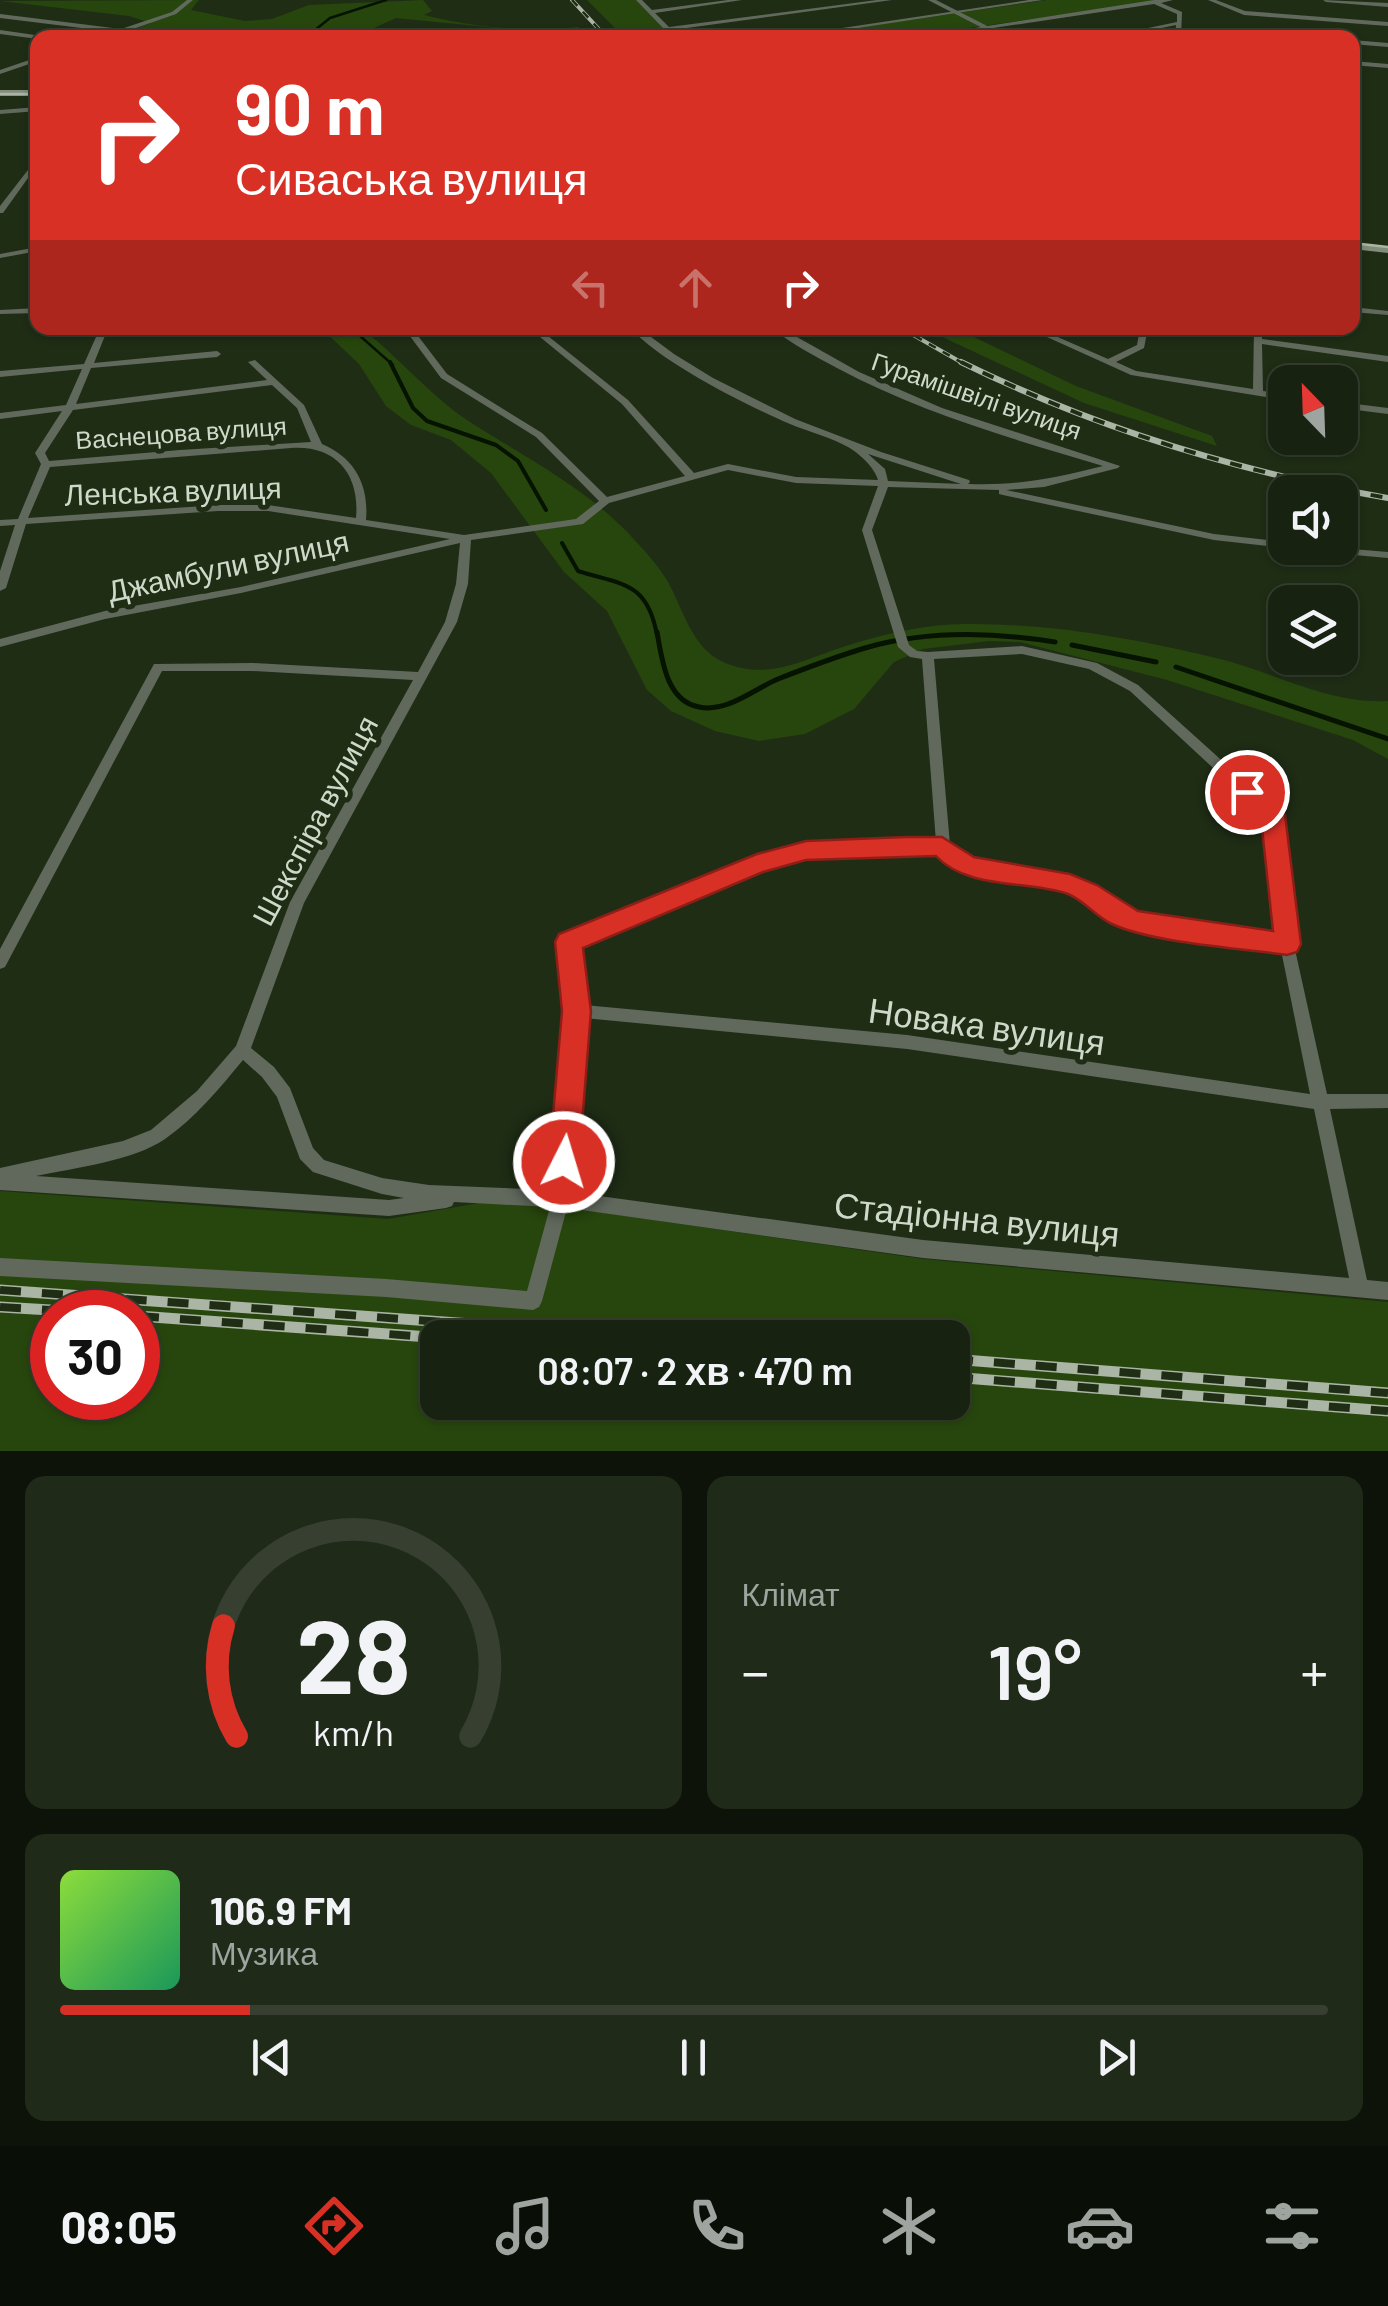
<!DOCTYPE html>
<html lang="uk">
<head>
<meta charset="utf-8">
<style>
  :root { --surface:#172210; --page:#202a19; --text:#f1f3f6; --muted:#9ea49f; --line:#363f30; --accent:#d93025 }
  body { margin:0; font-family:Barlow,sans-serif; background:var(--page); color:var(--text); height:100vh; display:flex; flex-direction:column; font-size:38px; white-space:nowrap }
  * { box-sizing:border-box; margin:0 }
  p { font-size:32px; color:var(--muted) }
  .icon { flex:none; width:55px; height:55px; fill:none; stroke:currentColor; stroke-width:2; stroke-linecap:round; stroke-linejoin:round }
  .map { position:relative; height:1451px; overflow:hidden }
  .drawer { display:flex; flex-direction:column; gap:25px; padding:25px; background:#0d1309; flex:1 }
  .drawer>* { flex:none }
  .hud { position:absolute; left:30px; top:30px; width:1330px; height:305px; border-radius:20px; box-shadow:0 2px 8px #0004,0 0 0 2px var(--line); background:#d93025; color:#fff; overflow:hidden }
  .needle { width:65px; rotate:337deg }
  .fabs { position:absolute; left:1268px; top:365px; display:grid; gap:20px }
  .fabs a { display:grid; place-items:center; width:90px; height:90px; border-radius:20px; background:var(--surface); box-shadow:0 2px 8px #0004,0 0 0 2px var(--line); font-size:50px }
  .speed { position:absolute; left:30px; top:1290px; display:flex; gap:20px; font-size:50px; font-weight:700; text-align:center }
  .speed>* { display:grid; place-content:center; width:130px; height:130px; border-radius:50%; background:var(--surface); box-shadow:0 2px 8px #0004,0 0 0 2px var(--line); line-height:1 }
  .speed .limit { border:15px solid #d22; background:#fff; color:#111 }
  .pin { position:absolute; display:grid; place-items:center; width:85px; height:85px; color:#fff; margin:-42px; border:5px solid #fff; border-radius:50%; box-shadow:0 2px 10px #0007 }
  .me { position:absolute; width:110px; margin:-55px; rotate:5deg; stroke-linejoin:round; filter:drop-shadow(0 0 8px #0008) }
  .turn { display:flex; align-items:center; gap:35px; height:210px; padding:0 40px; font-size:45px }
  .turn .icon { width:130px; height:130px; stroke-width:2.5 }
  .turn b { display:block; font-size:70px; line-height:85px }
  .lanes { display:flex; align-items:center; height:95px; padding:0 40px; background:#0003; justify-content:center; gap:50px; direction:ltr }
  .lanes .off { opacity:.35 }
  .big { font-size:75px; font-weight:600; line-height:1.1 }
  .drawer .card { flex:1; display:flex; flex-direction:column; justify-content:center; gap:15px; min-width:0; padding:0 35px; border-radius:20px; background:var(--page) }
  .drawer .dial { align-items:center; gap:0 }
  .dial svg { height:260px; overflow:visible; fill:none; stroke:var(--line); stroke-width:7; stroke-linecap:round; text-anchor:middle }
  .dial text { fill:var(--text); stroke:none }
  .song { display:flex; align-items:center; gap:30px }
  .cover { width:120px; height:120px; border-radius:15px; background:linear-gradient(135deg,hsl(90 70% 55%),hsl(150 70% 35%)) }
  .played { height:10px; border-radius:5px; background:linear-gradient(90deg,var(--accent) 15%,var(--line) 15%) }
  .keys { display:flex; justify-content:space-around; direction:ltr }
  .heat { display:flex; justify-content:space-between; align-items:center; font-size:55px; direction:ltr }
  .drawer .tiles { flex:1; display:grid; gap:25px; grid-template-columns:1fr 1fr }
  .card:last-child { grid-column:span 2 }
  .trip { position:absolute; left:420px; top:1320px; width:550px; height:100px; border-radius:20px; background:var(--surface); box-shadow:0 2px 8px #0004,0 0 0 2px var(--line); font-weight:600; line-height:100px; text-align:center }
  .tabs { display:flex; height:160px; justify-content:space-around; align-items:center; background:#090e06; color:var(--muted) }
  .tabs .icon { width:70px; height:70px }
  .tabs .current { color:var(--accent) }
  .tabs b { font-size:45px; color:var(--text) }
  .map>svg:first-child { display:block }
  .green { fill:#27460d; fill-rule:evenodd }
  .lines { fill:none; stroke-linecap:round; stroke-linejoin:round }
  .stream-far2 { stroke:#051300; stroke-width:2.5 }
  .stream-far1 { stroke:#051300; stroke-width:4 }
  .stream { stroke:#051300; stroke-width:5 }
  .minor { fill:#61695d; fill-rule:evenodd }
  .tertiary { fill:#61695d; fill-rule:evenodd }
  .secondary { fill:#818d7a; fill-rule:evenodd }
  .tram { stroke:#abb5a5; stroke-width:2.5 }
  .rail-far2-casing { stroke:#abb5a5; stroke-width:4 }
  .rail-far1-casing { stroke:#abb5a5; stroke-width:6 }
  .rail-casing { stroke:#abb5a5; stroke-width:11 }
  .rail-far2 { stroke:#1f2d15; stroke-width:2.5; stroke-dasharray:8; stroke-linecap:butt }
  .rail-far1 { stroke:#1f2d15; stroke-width:4; stroke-dasharray:12; stroke-linecap:butt }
  .rail { stroke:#1f2d15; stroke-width:8; stroke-dasharray:21; stroke-linecap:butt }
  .route { fill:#d93025; stroke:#8d1f18; stroke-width:2.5 }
  .labels { text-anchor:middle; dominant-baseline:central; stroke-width:10; stroke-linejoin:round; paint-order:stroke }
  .far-street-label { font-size:25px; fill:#cfd9ca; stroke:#1f2d15 }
  .street-label { font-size:30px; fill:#cfd9ca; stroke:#1f2d15 }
  .near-street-label { font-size:35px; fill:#cfd9ca; stroke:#1f2d15 }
</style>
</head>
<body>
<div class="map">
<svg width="1388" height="1451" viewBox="0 0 1388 1451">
  <rect width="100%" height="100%" fill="#1f2d15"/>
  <path class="green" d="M 199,0 L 191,10 L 245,21 L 272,19 L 309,5 L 423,0 L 432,11 L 424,15 C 472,27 528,33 578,27 L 587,37 L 396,18 L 354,37 L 112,37 L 151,23 L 129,16 L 0,1 Z
    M 587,0 L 637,0 L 674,37 L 624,37 Z
    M 1047,0 L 1165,0 L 906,37 L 784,38 Z
    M 321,328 L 361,328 C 399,357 430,396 470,422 C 526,458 583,486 630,535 C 643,549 659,566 668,582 C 683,609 692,648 723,662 C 768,682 804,659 846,646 C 884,634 926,624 965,624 C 1051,623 1137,639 1220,659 C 1276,673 1328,704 1388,701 L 1388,759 L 1353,740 L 1167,680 L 1020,642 L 989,641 L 923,649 L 894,662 L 854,709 L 805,734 L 759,741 L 715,731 L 671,711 L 647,690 L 607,611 L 564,572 L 491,473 L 451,440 L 411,425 L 386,406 L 359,364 Z
    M 923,328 L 955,328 L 1076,386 L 1212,436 L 1217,446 L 1084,403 Z
    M 0,1191 L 388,1219 L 479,1203 L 562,1207 L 923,1259 L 1388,1302 L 1388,1451 L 0,1451 ZM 52,1312 L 138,1312 L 138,1398 L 52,1398 ZM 438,1338 L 952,1338 L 952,1402 L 438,1402 Z"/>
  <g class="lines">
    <path class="stream-far2" d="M 305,38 L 330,18 L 386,0
      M 351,328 L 393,365"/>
    <path class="stream-far1" d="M 390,362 L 413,408 L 427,421 L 496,445 L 518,461 L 546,510
      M 562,543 L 578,571 C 622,585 647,581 657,635
      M 956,635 L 989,635"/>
    <path class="stream" d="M 657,632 C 662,659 666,701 699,707 C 727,713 754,689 778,679 C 806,668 835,657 865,648 C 927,630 992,632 1055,642
      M 1072,645 L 1156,662
      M 1176,667 L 1388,739"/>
    <path class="minor" d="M 187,0 L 193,0 L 176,14 L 116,35 L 114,32 L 0,18 L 0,14 L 121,29 L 172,12 Z
      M 636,0 L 642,0 L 652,10 L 728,0 L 742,0 L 655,13 L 669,27 L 877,0 L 892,0 L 672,30 L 679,38 L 673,38 L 666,30 L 612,38 L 593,38 L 663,28 Z
      M 1029,0 L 1043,0 L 792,38 L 775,38 Z
      M 1154,0 L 1173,0 L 1161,3 L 1182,12 L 1181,38 L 1175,38 L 1176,25 L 1113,38 L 1100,38 L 1177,22 L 1177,14 L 1154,4 L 927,38 L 910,38 Z
      M 1208,0 L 1216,0 L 1245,11 L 1388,22 L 1388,26 L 1244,15 Z
      M 1323,0 L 1388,3 L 1388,7 L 1326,2 Z
      M 0,30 L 42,36 L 44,38 L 38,39 L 0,34 Z
      M 1246,31 L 1304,36 L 1306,38 L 1244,34 Z
      M 1352,40 L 1388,43 L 1388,47 L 1352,44 Z
      M 38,57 L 38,61 L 0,74 L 0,70 Z
      M 1352,61 L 1388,64 L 1388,68 L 1352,65 Z
      M 38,107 L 38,111 L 0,114 L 0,110 Z
      M 38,157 L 38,164 L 3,213 L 0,213 L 0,206 Z
      M 38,247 L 38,251 L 0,258 L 0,254 Z
      M 1352,307 L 1388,311 L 1388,315 L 1352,312 Z
      M 38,308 L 38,313 L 0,314 L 0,310 Z
      M 100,328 L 108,328 L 94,363 L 217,351 L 221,354 L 217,357 L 91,368 L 76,404 L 267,380 L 248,362 L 255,360 L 304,405 L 322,444 C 355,458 369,485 366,520 L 464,535 L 576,519 L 599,501 L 536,437 L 441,378 L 404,328 L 412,328 L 447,374 L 542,433 L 607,497 L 685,476 L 622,404 L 529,328 L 538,328 L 628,400 L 694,473 L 728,464 L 796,477 L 878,480 C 875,468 859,453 848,447 C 832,438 807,431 790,424 C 742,403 664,364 630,328 L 639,328 L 674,354 L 713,378 L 795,419 L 881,452 L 969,480 L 970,482 L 968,484 C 1018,486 1056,478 1103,466 C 1013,439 921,413 837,368 C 815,356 791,344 772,328 L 781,328 L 859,372 L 942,408 L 1120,466 L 1118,468 L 1044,487 L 1006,490 L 1214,534 L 1285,542 L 1285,548 L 1288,548 L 1285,548 L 1214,540 L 1003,495 L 999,494 L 999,490 L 888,487 L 872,530 L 909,645 L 917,651 L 928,652 L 1022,646 L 1097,663 L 1138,685 L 1278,811 L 1294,945 L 1327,1094 L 1388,1094 L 1388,1108 L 1330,1109 L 1367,1280 L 1388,1282 L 1388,1300 L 923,1258 L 567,1208 L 542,1301 L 539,1307 L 533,1310 L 386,1297 L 0,1276 L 0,1258 L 386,1279 L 527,1291 L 550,1207 L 454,1202 L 452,1206 L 446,1208 L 389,1216 L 0,1190 L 0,1168 L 123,1141 L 151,1130 L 197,1091 L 236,1046 L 290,902 L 413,680 L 253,671 L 162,671 L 5,967 L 0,969 L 0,949 L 154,664 L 253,663 L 418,672 L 445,622 L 456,584 L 460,543 L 241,593 L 105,619 L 0,647 L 0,639 L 105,611 L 241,587 L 450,539 L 268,511 L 218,511 L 26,524 L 6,588 L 0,591 L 0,571 L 15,525 L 0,526 L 0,520 L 18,519 L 41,464 L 35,453 L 62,411 L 0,419 L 0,413 L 66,405 L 82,369 L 0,377 L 0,371 L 84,364 ZM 272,385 L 297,408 L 311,442 L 180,450 L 49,461 L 45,453 L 73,410 ZM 291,448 C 336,445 360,474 356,518 L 268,505 L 218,505 L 28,518 L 50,467 ZM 868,454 L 961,484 L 888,481 L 885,469 ZM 728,470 L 796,483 L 878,486 L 862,530 L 898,647 L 910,657 L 922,659 L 936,842 L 806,845 L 752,860 L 564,938 L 562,942 L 569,1011 L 553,1190 L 429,1185 L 382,1178 L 324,1160 L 313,1148 L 290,1088 L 274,1067 L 251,1048 L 304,903 L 457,622 L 468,584 L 471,540 L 583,524 L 609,503 ZM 1022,654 L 1089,669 L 1130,691 L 1266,817 L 1279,938 L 1140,916 L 1075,880 L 1054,875 L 986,864 L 961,854 L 950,845 L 934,659 ZM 940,852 C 977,883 1023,875 1066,889 C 1091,896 1109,918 1134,926 C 1151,932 1170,933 1188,936 C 1219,940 1250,945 1281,950 L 1310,1094 L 907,1035 L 584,1005 L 577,945 L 761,868 L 806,855 ZM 584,1018 L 907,1049 L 1314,1109 L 1349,1278 L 923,1240 L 570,1192 ZM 243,1060 L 262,1077 L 277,1097 L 300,1159 L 313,1172 L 382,1194 L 404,1198 L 389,1200 L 36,1176 C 74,1168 133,1161 165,1139 C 195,1118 219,1089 243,1060 Z
      M 1027,328 L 1037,328 L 1108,359 L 1137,345 L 1140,328 L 1148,328 L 1144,348 L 1116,362 L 1136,371 L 1253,389 L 1254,328 L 1262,328 L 1262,339 L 1388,356 L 1388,362 L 1262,344 L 1263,391 L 1285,394 L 1285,400 L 1131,375 Z
      M 1340,402 L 1388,408 L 1388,414 L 1340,408 Z
      M 1304,548 L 1340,548 L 1388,552 L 1388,558 L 1309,551 Z"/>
    <path class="tertiary" d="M 928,0 L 936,0 L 1011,38 L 1002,38 Z"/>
    <path class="secondary" d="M 0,90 L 38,90 L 38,96 L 0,96 Z
      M 1352,243 L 1388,247 L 1388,253 L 1352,249 Z"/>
    <path class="tram" d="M 0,94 L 38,94
      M 1352,243 L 1388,247"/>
    <defs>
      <path id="rail-far2" d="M 572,0 L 607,38
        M 901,328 L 966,365"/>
      <path id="rail-far1" d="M 961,362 C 1097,429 1239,472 1388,498"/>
      <path id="rail" d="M 0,1290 L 667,1338
        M 0,1307 L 84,1312
        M 138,1316 L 443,1338
        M 952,1359 L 1388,1393
        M 952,1377 L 1388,1411"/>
    </defs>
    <use href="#rail-far2" class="rail-far2-casing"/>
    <use href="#rail-far1" class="rail-far1-casing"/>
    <use href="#rail" class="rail-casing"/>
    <use href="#rail-far2" class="rail-far2"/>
    <use href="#rail-far1" class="rail-far1"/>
    <use href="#rail" class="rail"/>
  </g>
  <path class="route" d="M 1247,783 L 1256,786 L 1285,815 L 1301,944 L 1297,952 L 1287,955 C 1241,948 1152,943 1112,924 C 1096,917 1085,901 1068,894 C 1027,880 968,890 936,856 L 806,860 L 763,872 L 583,948 L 591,1011 L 579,1162 L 575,1172 L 564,1176 L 553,1172 L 549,1162 L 562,1011 L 555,942 L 559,934 L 757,854 L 806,841 L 906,837 L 942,837 L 974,857 L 1070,874 L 1097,885 L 1138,911 L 1273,931 L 1261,819 L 1235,792 Z"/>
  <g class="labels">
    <g class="far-street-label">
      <text transform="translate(977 395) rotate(19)">Гурамішвілі вулиця</text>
      <text transform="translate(181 432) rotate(-4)">Васнецова вулиця</text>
    </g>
    <g class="street-label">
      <text transform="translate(173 490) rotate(-2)">Ленська вулиця</text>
      <text transform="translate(228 565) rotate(-12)">Джамбули вулиця</text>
      <text transform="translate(314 820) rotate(-62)">Шекспіра вулиця</text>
    </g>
    <g class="near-street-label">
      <text transform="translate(987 1025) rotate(8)">Новака вулиця</text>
      <text transform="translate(977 1218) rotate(6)">Стадіонна вулиця</text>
    </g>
  </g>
</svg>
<div class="fabs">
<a><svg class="needle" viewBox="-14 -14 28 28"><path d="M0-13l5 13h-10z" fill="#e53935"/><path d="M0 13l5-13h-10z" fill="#9ea49f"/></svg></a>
<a><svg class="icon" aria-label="sound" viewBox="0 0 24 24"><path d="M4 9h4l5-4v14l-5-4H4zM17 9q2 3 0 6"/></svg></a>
<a><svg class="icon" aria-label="layers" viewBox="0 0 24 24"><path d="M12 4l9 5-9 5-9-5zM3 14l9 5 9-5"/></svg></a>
</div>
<div class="speed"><div class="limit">30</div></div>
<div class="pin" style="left:1247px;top:792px;background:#d93025"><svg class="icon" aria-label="arrive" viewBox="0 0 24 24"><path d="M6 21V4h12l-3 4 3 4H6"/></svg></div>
<svg class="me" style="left:564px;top:1162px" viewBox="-20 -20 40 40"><circle r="17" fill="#d93025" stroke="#fff" stroke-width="3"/><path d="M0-11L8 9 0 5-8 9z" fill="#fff"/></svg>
<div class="trip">08:07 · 2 хв · 470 m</div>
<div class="hud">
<div class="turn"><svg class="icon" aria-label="right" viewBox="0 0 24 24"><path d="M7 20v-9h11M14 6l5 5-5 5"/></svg><div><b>90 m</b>Сиваська вулиця</div></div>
<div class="lanes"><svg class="icon off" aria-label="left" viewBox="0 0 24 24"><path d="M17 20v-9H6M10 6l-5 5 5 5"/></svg><svg class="icon off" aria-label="ahead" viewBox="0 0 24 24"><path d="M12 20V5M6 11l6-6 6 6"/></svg><svg class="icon" aria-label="right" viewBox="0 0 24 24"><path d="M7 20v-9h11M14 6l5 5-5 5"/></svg></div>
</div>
</div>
<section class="drawer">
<div class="tiles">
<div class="card dial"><svg viewBox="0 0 100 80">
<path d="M14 69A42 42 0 1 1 86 69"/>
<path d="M14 69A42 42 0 0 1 10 35" stroke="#d93025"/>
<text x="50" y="56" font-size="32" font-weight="700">28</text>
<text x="50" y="72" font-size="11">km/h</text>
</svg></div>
<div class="card"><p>Клімат</p>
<div class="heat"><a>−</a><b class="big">19°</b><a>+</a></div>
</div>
<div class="card">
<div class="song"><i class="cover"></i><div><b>106.9 FM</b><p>Музика</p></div></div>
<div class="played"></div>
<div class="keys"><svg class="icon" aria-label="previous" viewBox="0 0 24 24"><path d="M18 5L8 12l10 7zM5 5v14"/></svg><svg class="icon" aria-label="pause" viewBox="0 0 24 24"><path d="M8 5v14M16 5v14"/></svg><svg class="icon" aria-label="next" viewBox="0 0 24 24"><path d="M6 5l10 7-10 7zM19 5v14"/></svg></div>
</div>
</div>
</section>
<nav class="tabs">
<b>08:05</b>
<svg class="icon current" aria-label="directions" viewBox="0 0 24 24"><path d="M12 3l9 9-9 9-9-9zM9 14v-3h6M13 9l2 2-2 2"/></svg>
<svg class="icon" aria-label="music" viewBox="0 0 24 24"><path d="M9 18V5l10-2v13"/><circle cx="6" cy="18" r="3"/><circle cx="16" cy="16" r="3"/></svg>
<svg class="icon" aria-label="phone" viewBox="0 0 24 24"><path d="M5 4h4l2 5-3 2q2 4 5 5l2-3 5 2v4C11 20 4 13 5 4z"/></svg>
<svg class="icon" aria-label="climate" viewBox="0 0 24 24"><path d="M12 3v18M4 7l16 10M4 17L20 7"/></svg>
<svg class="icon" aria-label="car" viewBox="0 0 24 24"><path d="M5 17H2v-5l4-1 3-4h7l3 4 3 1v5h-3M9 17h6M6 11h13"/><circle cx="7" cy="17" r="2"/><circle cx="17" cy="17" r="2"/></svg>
<svg class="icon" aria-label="filters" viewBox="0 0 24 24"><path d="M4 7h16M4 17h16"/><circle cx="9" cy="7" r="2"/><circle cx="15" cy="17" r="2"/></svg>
</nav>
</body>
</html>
